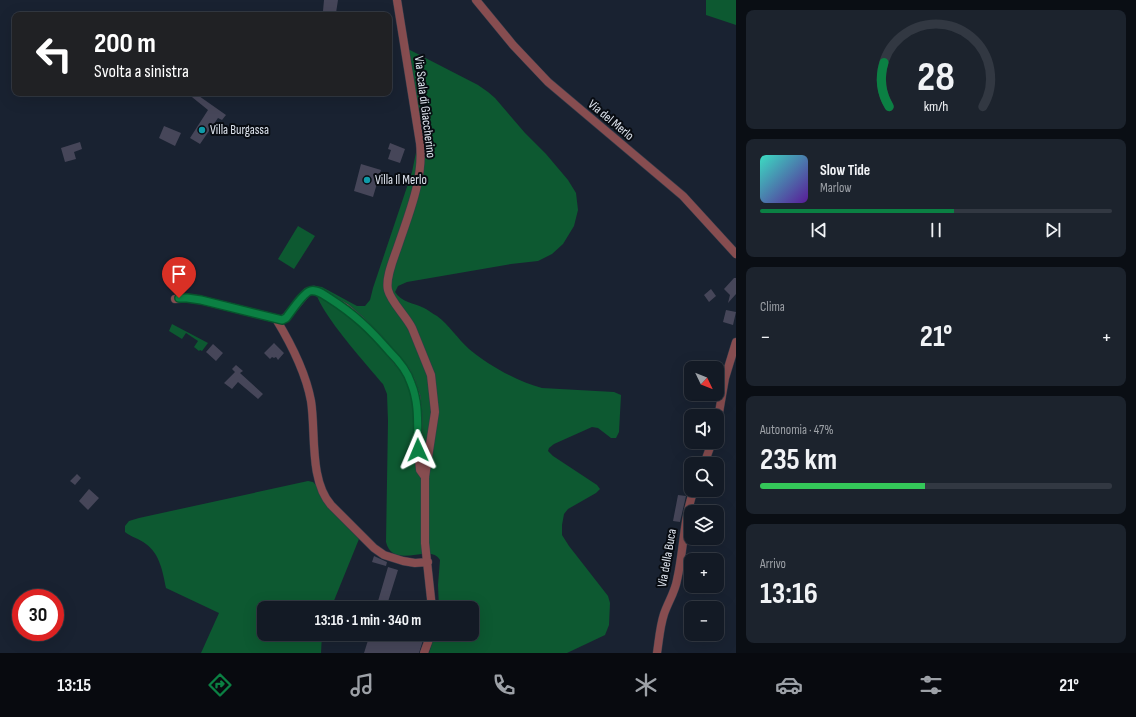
<!DOCTYPE html>
<html lang="it">
<head>
<meta charset="utf-8">
<style>
  :root { --surface:#131a25; --page:#1c232d; --text:#f1f3f6; --muted:#9da1a7; --line:#323842; --accent:#0b8043 }
  body { margin:0; font-family:"Sofia Sans Condensed",sans-serif; background:var(--page); color:var(--text); height:100vh; display:flex; flex-direction:column; font-size:15px; white-space:nowrap }
  * { box-sizing:border-box; margin:0 }
  p { font-size:13px; color:var(--muted) }
  .icon { flex:none; width:22px; height:22px; fill:none; stroke:currentColor; stroke-width:2; stroke-linecap:round; stroke-linejoin:round }
  .map { position:relative; flex:1; overflow:hidden }
  .panel { display:flex; flex-direction:column; gap:10px; padding:10px; background:#0a0e14; width:400px }
  .panel>* { flex:none }
  .banner { position:absolute; left:12px; top:12px; width:380px; height:84px; border-radius:8px; box-shadow:0 4px 16px #0002,0 0 0 1px var(--line); background:#202124; color:#fff; overflow:hidden }
  .needle { width:26px; rotate:133deg }
  .fabs { position:absolute; left:684px; top:361px; display:grid; gap:8px }
  .fabs a { display:grid; place-items:center; width:40px; height:40px; border-radius:8px; background:var(--surface); box-shadow:0 4px 16px #0002,0 0 0 1px var(--line); font-size:20px }
  .speed { position:absolute; left:12px; top:589px; display:flex; gap:8px; font-size:20px; font-weight:700; text-align:center }
  .speed>* { display:grid; place-content:center; width:52px; height:52px; border-radius:50%; background:var(--surface); box-shadow:0 4px 16px #0002,0 0 0 1px var(--line); line-height:1 }
  .speed .limit { border:6px solid #d22; background:#fff; color:#111 }
  .pin { position:absolute; display:grid; place-items:center; width:34px; height:34px; color:#fff; margin:-41px -17px; border-radius:50% 50% 50% 0; rotate:-45deg; box-shadow:0 0 4px #0007 }
  .pin .icon { rotate:45deg }
  .me { position:absolute; width:44px; margin:-22px; rotate:359deg; stroke-linejoin:round; filter:drop-shadow(0 0 3px #0008) }
  .turn { display:flex; align-items:center; gap:14px; height:84px; padding:0 16px; font-size:18px }
  .turn .icon { width:52px; height:52px; stroke-width:2.5 }
  .turn b { display:block; font-size:28px; line-height:34px }
  .big { font-size:30px; font-weight:700; line-height:1.1 }
  .panel .tile { flex:1; display:flex; flex-direction:column; justify-content:center; gap:6px; min-width:0; padding:0 14px; border-radius:8px; background:var(--page) }
  .panel .dial { align-items:center; gap:0 }
  .dial svg { height:104px; overflow:visible; fill:none; stroke:var(--line); stroke-width:7; stroke-linecap:round; text-anchor:middle }
  .dial text { fill:var(--text); stroke:none }
  .song { display:flex; align-items:center; gap:12px }
  .cover { width:48px; height:48px; border-radius:6px; background:linear-gradient(135deg,hsl(170 70% 55%),hsl(270 70% 35%)) }
  .played { height:4px; border-radius:2px; background:linear-gradient(90deg,var(--accent) 55%,var(--line) 55%) }
  .keys { display:flex; justify-content:space-around; direction:ltr }
  .heat { display:flex; justify-content:space-between; align-items:center; font-size:22px; direction:ltr }
  .charge { height:6px; border-radius:3px; background:linear-gradient(90deg,#34c759 47%,var(--line) 0) }
  .trip { position:absolute; left:257px; top:601px; width:222px; height:40px; border-radius:8px; background:var(--surface); box-shadow:0 4px 16px #0002,0 0 0 1px var(--line); font-weight:700; line-height:40px; text-align:center }
  .tabs { display:flex; height:64px; justify-content:space-around; align-items:center; background:#080a0f; color:var(--muted) }
  .tabs .icon { width:28px; height:28px }
  .tabs .selected { color:var(--accent) }
  .tabs b { font-size:18px; color:var(--text) }
  main { display:flex; flex:1; min-height:0 }
  .map>svg:first-child { display:block }
  .green { fill:#0d5931 }
  .building { fill:#464659 }
  .lines { fill:none; stroke-linecap:round; stroke-linejoin:round }
  .minor-casing { stroke:#353d4b; stroke-width:9 }
  .minor { stroke:#874d50; stroke-width:8 }
  .route-casing { stroke:#07532c; stroke-width:10 }
  .route { stroke:#0b8043; stroke-width:7 }
  .culture-dot { fill:#0f9aa8; stroke:#080c12; stroke-width:1.5 }
  .labels { text-anchor:middle; dominant-baseline:central; stroke-width:4; stroke-linejoin:round; paint-order:stroke }
  .street-label { font-size:13px; fill:#dee4ee; stroke:#080c12 }
  .poi-label { font-size:13px; fill:#dee4ee; stroke:#080c12; text-anchor:start }
</style>
</head>
<body>
<main>
<div class="map">
<svg width="736" height="653" viewBox="0 0 736 653">
  <rect width="100%" height="100%" fill="#192231"/>
  <path class="green" d="M 706,0 L 736,0 L 736,25 L 706,15 Z
    M 408,49 L 478,85 L 488,92 L 495,98 L 525,133 L 546,154 L 568,180 L 576,193 L 578,210 L 574,226 L 563,244 L 552,254 L 538,261 L 511,264 L 407,282 L 398,286 L 395,292 C 401,302 414,303 424,308 C 428,310 433,314 437,316 C 449,325 458,339 469,349 C 488,365 518,382 542,388 L 614,392 L 621,395 L 619,432 L 616,438 L 611,438 L 598,428 L 592,427 L 554,444 L 549,448 L 548,451 L 553,456 L 597,485 L 600,489 L 596,493 L 568,509 L 564,514 L 562,525 L 562,535 L 569,546 L 608,596 L 610,603 L 609,625 L 605,635 L 567,653 L 429,653 L 435,634 L 472,634 L 472,608 L 439,608 L 438,585 L 440,560 C 431,542 393,571 386,542 L 388,421 L 387,394 L 383,384 C 368,366 314,307 315,287 L 316,286 L 322,287 L 357,306 L 365,306 L 370,300 L 373,288 L 412,172 L 420,133 Z
    M 298,226 L 315,236 L 294,269 L 278,259 Z
    M 172,324 L 208,343 L 202,351 L 200,350 L 199,351 L 194,347 L 198,341 L 186,333 L 182,339 L 169,331 Z
    M 308,481 L 313,482 L 316,485 L 325,504 L 359,539 L 331,608 L 264,608 L 264,634 L 322,634 L 321,653 L 201,653 L 219,613 L 166,588 C 163,573 160,554 146,544 C 140,539 131,537 125,532 L 125,526 L 129,521 L 139,518 Z"/>
  <path class="building" d="M 324,0 L 338,0 L 336,13 L 323,11 Z
    M 187,93 L 202,93 L 199,96 L 226,115 L 222,120 L 218,118 L 200,144 L 190,138 L 208,110 Z
    M 164,126 L 181,133 L 175,146 L 159,138 Z
    M 80,142 L 82,149 L 74,152 L 76,159 L 65,162 L 61,148 Z
    M 390,143 L 405,149 L 400,163 L 388,159 L 391,150 L 388,149 Z
    M 361,164 L 381,170 L 373,197 L 354,191 Z
    M 734,278 L 736,278 L 736,294 L 728,303 L 730,295 L 724,289 Z
    M 711,289 L 716,296 L 709,302 L 704,295 Z
    M 726,310 L 736,312 L 733,325 L 723,322 Z
    M 274,343 L 284,353 L 278,360 L 276,357 L 274,358 L 272,357 L 270,359 L 264,353 Z
    M 213,344 L 223,353 L 216,361 L 206,352 Z
    M 236,365 L 243,371 L 240,373 L 263,394 L 258,399 L 238,382 L 232,389 L 224,383 L 235,372 L 232,369 Z
    M 77,474 L 81,478 L 75,485 L 70,481 Z
    M 89,489 L 99,498 L 88,510 L 79,501 Z
    M 678,495 L 686,496 L 680,522 L 673,521 Z
    M 374,556 L 387,562 L 386,566 L 372,562 Z
    M 388,567 L 398,570 L 386,608 L 376,608 Z
    M 417,602 L 426,603 L 426,608 L 417,608 Z
    M 370,634 L 425,634 L 419,653 L 364,653 Z"/>
  <g class="lines">
    <defs>
      <path id="minor" d="M 397,0 L 420,143 C 424,178 409,213 398,246 C 394,258 385,278 388,290 C 391,302 406,316 412,328 L 431,375 L 435,412 L 425,477 L 425,543 L 432,608
        M 476,0 L 513,45 L 548,82 L 683,196 L 736,254
        M 175,299 L 187,298 L 201,300 L 282,320 L 287,316 L 307,292 L 314,290 L 324,295 L 346,308 L 360,320 L 377,337 L 406,371 L 411,381 L 416,396 L 418,414 L 419,458 L 420,470 L 425,477
        M 276,319 C 290,342 306,374 311,401 C 316,432 309,480 331,505 L 374,548 L 384,555 L 403,561 L 415,563 L 428,562
        M 717,424 L 725,378 L 736,342
        M 704,464 L 712,442
        M 424,653 L 431,634
        M 657,653 C 659,640 660,626 664,614 C 668,602 675,592 677,580 C 684,550 683,519 694,490"/>
    </defs>
    <use href="#minor" class="minor-casing"/>
    <use href="#minor" class="minor"/>
  </g>
  <g class="lines">
    <defs>
      <path id="route" d="M 179,298 L 187,298 L 201,300 L 282,320 L 286,318 C 291,312 303,293 310,291 C 317,289 324,295 329,298 C 354,314 370,329 389,351 C 398,360 407,370 411,383 C 420,405 417,427 418,450"/>
    </defs>
    <use href="#route" class="route-casing"/>
    <use href="#route" class="route"/>
  </g>
  <g class="culture-dot">
    <circle cx="202" cy="130" r="4"/>
    <circle cx="367" cy="180" r="4"/>
  </g>
  <g class="labels">
    <g class="street-label">
      <text transform="translate(425 107) rotate(83)">Via Scala di Giaccherino</text>
      <text transform="translate(611 120) rotate(40)">Via del Merlo</text>
      <text transform="translate(667 558) rotate(-80)">Via della Buca</text>
    </g>
    <g class="poi-label">
      <text x="210" y="130">Villa Burgassa</text>
      <text x="375" y="180">Villa Il Merlo</text>
    </g>
  </g>
</svg>
<div class="fabs">
<a><svg class="needle" viewBox="-14 -14 28 28"><path d="M0-13l5 13h-10z" fill="#e53935"/><path d="M0 13l5-13h-10z" fill="#9da1a7"/></svg></a>
<a><svg class="icon" aria-label="sound" viewBox="0 0 24 24"><path d="M4 9h4l5-4v14l-5-4H4zM17 9q2 3 0 6"/></svg></a>
<a><svg class="icon" aria-label="search" viewBox="0 0 24 24"><circle cx="10" cy="10" r="6"/><path d="M15 15l6 6"/></svg></a>
<a><svg class="icon" aria-label="layers" viewBox="0 0 24 24"><path d="M12 4l9 5-9 5-9-5zM3 14l9 5 9-5"/></svg></a>
<a>+</a>
<a>−</a>
</div>
<div class="speed"><div class="limit">30</div></div>
<div class="pin" style="left:179px;top:298px;background:#d93025"><svg class="icon" aria-label="arrive" viewBox="0 0 24 24"><path d="M6 21V4h12l-3 4 3 4H6"/></svg></div>
<svg class="me" style="left:418px;top:450px" viewBox="-20 -20 40 40"><path d="M0-17L14 15 0 8-14 15z" fill="#0b8043" stroke="#fff" stroke-width="4"/></svg>
<div class="trip">13:16 · 1 min · 340 m</div>
<div class="banner">
<div class="turn"><svg class="icon" aria-label="left" viewBox="0 0 24 24"><path d="M17 20v-9H6M10 6l-5 5 5 5"/></svg><div><b>200 m</b>Svolta a sinistra</div></div>
</div>
</div>
<section class="panel">
<div class="tile dial"><svg viewBox="0 0 100 80">
<path d="M14 69A42 42 0 1 1 86 69"/>
<path d="M14 69A42 42 0 0 1 10 35" stroke="#0b8043"/>
<text x="50" y="56" font-size="32" font-weight="700">28</text>
<text x="50" y="72" font-size="11">km/h</text>
</svg></div>
<div class="tile">
<div class="song"><i class="cover"></i><div><b>Slow Tide</b><p>Marlow</p></div></div>
<div class="played"></div>
<div class="keys"><svg class="icon" aria-label="previous" viewBox="0 0 24 24"><path d="M18 5L8 12l10 7zM5 5v14"/></svg><svg class="icon" aria-label="pause" viewBox="0 0 24 24"><path d="M8 5v14M16 5v14"/></svg><svg class="icon" aria-label="next" viewBox="0 0 24 24"><path d="M6 5l10 7-10 7zM19 5v14"/></svg></div>
</div>
<div class="tile"><p>Clima</p>
<div class="heat"><a>−</a><b class="big">21°</b><a>+</a></div>
</div>
<div class="tile"><p>Autonomia · 47%</p><b class="big">235 km</b><div class="charge"></div></div>
<div class="tile"><p>Arrivo</p><b class="big">13:16</b></div>
</section>
</main>
<nav class="tabs">
<b>13:15</b>
<svg class="icon selected" aria-label="directions" viewBox="0 0 24 24"><path d="M12 3l9 9-9 9-9-9zM9 14v-3h6M13 9l2 2-2 2"/></svg>
<svg class="icon" aria-label="music" viewBox="0 0 24 24"><path d="M9 18V5l10-2v13"/><circle cx="6" cy="18" r="3"/><circle cx="16" cy="16" r="3"/></svg>
<svg class="icon" aria-label="phone" viewBox="0 0 24 24"><path d="M5 4h4l2 5-3 2q2 4 5 5l2-3 5 2v4C11 20 4 13 5 4z"/></svg>
<svg class="icon" aria-label="climate" viewBox="0 0 24 24"><path d="M12 3v18M4 7l16 10M4 17L20 7"/></svg>
<svg class="icon" aria-label="car" viewBox="0 0 24 24"><path d="M5 17H2v-5l4-1 3-4h7l3 4 3 1v5h-3M9 17h6M6 11h13"/><circle cx="7" cy="17" r="2"/><circle cx="17" cy="17" r="2"/></svg>
<svg class="icon" aria-label="filters" viewBox="0 0 24 24"><path d="M4 7h16M4 17h16"/><circle cx="9" cy="7" r="2"/><circle cx="15" cy="17" r="2"/></svg>
<b>21°</b>
</nav>
</body>
</html>
